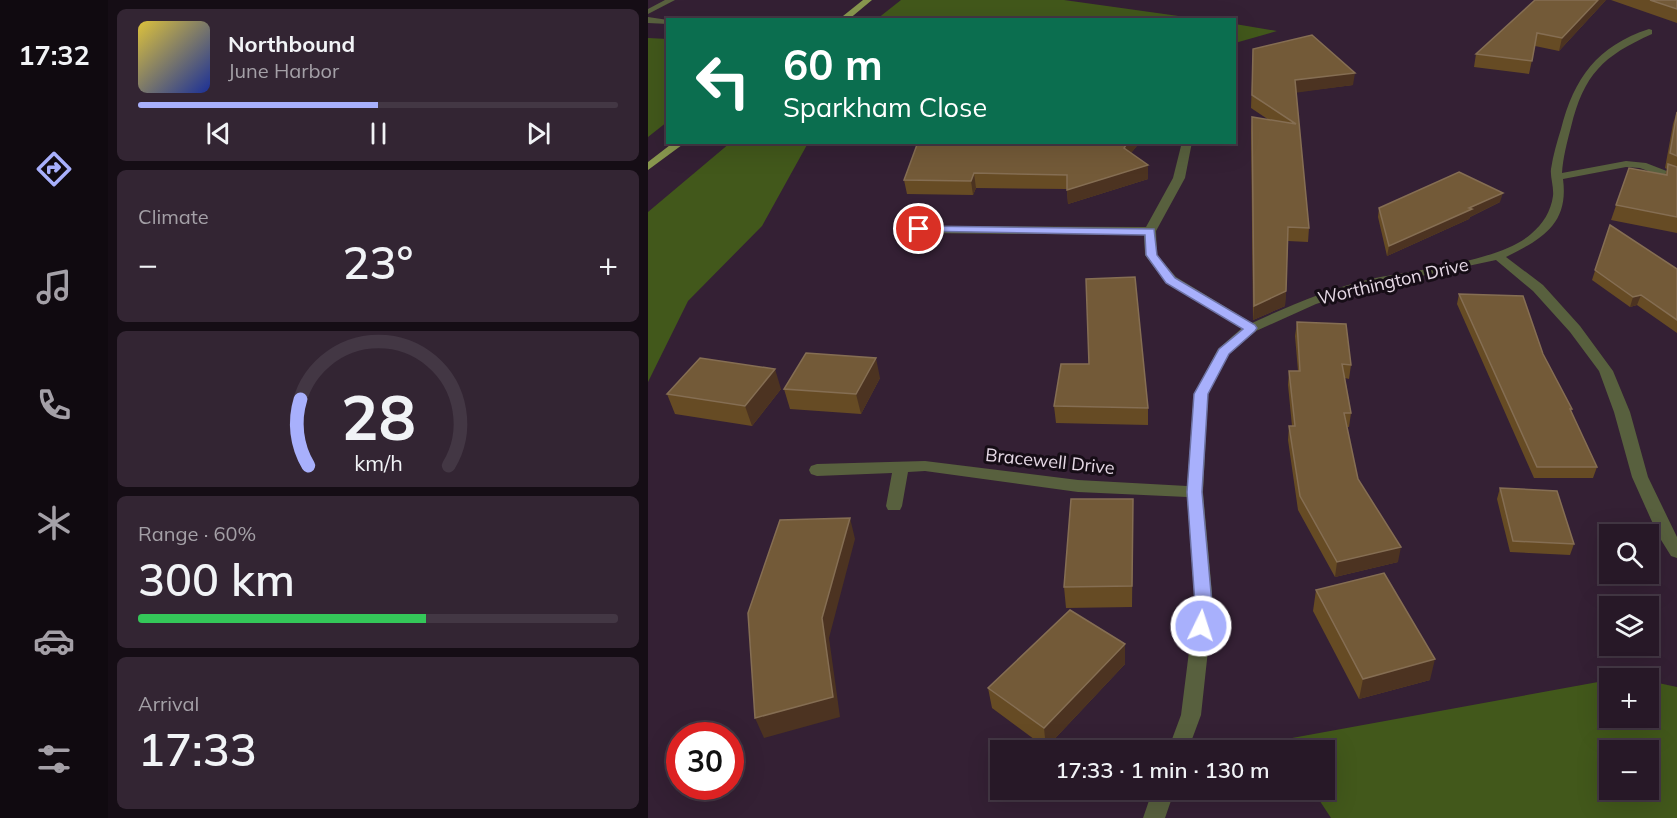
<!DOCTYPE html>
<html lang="en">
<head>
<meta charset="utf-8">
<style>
  :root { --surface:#271827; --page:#332533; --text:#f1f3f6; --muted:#a4a0a7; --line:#433744; --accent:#a8b0fc }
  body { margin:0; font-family:Mulish,sans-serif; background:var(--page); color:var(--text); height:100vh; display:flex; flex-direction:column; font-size:22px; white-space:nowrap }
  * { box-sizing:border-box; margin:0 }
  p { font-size:20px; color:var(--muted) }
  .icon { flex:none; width:33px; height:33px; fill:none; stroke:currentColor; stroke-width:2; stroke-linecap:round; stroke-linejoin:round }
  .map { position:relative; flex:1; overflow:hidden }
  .details { display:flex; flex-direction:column; gap:9px; padding:9px; background:#150d15; width:540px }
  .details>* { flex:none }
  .guide { position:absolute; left:18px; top:18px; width:570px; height:126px; border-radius:0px; box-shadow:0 6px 24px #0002,0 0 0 2px var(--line); background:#0b6e4f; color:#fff; overflow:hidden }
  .fabs { position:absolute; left:951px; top:524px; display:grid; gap:12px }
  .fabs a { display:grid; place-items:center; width:60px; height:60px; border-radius:0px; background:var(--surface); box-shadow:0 6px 24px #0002,0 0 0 2px var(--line); font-size:30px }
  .speed { position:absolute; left:18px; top:722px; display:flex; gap:12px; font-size:30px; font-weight:700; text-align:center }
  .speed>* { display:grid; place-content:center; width:78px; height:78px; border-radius:50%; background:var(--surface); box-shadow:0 6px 24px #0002,0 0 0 2px var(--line); line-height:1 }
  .speed .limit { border:9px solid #d22; background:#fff; color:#111 }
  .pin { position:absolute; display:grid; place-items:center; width:51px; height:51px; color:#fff; margin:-26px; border:3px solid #fff; border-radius:50%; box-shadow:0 2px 6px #0007 }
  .me { position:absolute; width:66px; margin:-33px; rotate:4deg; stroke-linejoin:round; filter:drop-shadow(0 0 4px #0008) }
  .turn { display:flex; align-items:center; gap:21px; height:126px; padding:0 18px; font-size:27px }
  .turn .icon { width:78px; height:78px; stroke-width:2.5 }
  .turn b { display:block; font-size:42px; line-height:51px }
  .big { font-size:45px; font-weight:600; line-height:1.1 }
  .details .card { flex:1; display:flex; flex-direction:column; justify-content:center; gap:9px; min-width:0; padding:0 21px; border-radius:9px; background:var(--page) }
  .details .dial { align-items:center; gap:0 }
  .dial svg { height:156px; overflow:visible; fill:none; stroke:var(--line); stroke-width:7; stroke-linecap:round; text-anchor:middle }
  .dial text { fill:var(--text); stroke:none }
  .song { display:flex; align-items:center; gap:18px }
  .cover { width:72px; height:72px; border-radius:9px; background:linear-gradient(135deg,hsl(50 70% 55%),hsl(230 70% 35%)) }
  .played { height:6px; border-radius:3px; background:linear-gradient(90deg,var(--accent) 50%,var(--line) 50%) }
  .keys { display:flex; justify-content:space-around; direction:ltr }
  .heat { display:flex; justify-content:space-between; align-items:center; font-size:33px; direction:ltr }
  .charge { height:9px; border-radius:4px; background:linear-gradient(90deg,#34c759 60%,var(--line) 0) }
  .trip { position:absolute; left:342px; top:740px; width:345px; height:60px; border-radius:0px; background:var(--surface); box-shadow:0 6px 24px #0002,0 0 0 2px var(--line); font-weight:600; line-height:60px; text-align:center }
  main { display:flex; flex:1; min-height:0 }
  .tab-bar { display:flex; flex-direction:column; width:108px; justify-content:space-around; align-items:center; background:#100a10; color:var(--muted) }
  .tab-bar .icon { width:42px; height:42px }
  .tab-bar .selected { color:var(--accent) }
  .tab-bar b { font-size:27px; color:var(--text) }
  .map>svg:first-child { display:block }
  .green { fill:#42581b; fill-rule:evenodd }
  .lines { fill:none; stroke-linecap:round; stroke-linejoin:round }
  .minor { fill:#58603e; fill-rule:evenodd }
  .major { fill:#88974e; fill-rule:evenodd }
  .wall { fill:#664b24 }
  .shaded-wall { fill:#4c3321 }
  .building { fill:#735a38; stroke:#856e53; stroke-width:1.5 }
  .route { fill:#a8b0fc; stroke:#6d72a4; stroke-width:1.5 }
  .labels { text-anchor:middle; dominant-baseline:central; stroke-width:6; stroke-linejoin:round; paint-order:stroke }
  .street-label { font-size:18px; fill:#e5d8e5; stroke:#160d16 }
</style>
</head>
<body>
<main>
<nav class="tab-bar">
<b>17:32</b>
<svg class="icon selected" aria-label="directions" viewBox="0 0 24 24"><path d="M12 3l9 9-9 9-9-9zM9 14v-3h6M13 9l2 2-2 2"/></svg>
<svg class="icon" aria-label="music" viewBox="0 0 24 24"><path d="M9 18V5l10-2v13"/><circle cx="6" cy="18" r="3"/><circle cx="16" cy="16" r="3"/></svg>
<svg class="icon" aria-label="phone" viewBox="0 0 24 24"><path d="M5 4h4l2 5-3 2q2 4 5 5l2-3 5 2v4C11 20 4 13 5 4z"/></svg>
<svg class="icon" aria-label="climate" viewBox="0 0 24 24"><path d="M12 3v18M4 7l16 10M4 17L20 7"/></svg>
<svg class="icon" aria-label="car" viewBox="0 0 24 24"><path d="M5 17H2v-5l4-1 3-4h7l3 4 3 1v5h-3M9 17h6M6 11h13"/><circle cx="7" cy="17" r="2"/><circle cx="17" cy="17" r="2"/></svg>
<svg class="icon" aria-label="filters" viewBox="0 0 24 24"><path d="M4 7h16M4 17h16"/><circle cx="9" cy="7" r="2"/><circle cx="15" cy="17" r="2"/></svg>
</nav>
<section class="details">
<div class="card">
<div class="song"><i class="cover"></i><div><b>Northbound</b><p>June Harbor</p></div></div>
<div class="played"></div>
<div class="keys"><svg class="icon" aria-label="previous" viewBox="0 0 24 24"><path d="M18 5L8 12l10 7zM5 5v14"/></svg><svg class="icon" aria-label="pause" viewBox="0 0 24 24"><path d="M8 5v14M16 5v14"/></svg><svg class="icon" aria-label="next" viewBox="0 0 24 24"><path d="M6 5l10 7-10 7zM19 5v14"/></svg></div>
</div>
<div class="card"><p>Climate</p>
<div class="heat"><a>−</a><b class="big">23°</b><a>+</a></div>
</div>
<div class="card dial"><svg viewBox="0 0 100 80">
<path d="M14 69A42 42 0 1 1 86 69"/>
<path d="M14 69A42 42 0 0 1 10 35" stroke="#a8b0fc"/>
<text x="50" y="56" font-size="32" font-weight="700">28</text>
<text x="50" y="72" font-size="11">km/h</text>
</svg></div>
<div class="card"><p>Range · 60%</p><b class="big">300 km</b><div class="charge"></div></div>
<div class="card"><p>Arrival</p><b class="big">17:33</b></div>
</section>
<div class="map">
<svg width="1029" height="818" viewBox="0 0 1029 818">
  <rect width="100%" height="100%" fill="#342034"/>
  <path class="green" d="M 253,0 L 416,0 L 552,19 L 229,19 Z
    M 587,24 L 629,31 L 587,43 Z
    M 0,38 L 20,39 L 19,122 L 0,137 Z
    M 82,143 L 160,143 L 114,226 L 40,301 L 0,382 L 0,212 Z
    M 961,680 L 962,717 L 1000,717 L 1001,681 L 1029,687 L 1029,818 L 683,818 L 664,789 L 676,789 L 676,750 L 639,750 L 633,740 ZM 962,750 L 1000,750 L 1000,789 L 962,789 Z"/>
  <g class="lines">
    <path class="minor" d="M 17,0 L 27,0 L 0,14 L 0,9 Z
      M 0,17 L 20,20 L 20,24 L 0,23 Z
      M 1001,29 L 1004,30 L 1004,34 C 955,56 936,74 923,127 C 919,142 915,158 914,173 L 978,161 L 998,163 L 1029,175 L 1029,182 L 992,168 L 978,167 L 915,179 C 921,224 894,239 858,257 L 895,285 L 932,326 L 965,371 L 982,412 L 1000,477 L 1029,537 L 1029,558 L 1023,556 L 1010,535 L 984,477 L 966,412 L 951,371 L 922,332 L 885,291 L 848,260 L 726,286 L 668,304 L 608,331 L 581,354 L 560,394 L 555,492 L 565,604 L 553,715 L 540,750 L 520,750 L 533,715 L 547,604 L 539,497 L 430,492 L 277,471 L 260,472 L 254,506 L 252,510 L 240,510 L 238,506 L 244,473 L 169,476 L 163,474 L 161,470 L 163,466 L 169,464 L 277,461 L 430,480 L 539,486 L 546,394 L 570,349 L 594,328 L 518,283 L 497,255 L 496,235 L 271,233 L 265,229 L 267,226 L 498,227 L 525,178 L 534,142 L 544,142 L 537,178 L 508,231 L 509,255 L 528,277 L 604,323 C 643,305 681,289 723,279 C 766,270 851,262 883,234 C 895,224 903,211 905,196 C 906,187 902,177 903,169 C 905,155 909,142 913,129 C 926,78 949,46 1001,29 Z
      M 505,789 L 527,789 L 517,818 L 495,818 Z"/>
    <path class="major" d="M 215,0 L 224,0 L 200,20 L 190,20 Z
      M 26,142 L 38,142 L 0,170 L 0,162 Z"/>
  </g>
  <path class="wall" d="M 958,0 L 911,51 L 887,46 L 881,74 L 826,67 L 828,54 Z
    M 963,0 L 1029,0 L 1029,23 Z
    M 605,49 L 705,85 L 648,92 L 661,228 L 660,242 L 640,241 L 637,306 L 605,320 L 603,130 L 604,117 L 621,120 L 603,108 Z
    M 1029,111 L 1029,233 L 963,220 L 981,168 L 1017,175 L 1019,169 L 1017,168 L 1025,124 Z
    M 492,142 L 483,153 L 500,165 L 500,179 L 420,204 L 419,189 L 328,188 L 325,195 L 259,194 L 256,180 Z
    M 852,202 L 822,217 L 821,219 L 739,256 L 730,217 L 731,208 Z
    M 962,225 L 1029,269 L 1029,333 L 989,305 L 982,307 L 944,280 Z
    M 811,294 L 895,354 L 924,409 L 923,411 L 949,467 L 945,478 L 886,478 L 809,304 Z
    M 649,322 L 703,365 L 701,379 L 697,378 L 703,413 L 701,427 L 699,427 L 710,479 L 750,562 L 687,577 L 650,510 L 640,440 L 641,426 L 644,426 L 640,385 L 641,371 L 650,371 L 647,336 Z
    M 232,378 L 213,414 L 142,409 L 136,389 Z
    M 133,389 L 104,426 L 27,414 L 19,394 Z
    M 406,406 L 500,408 L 500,425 L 408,423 Z
    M 852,488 L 926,544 L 922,555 L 862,552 L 849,499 Z
    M 485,520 L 484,607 L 418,608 L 416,587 Z
    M 668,590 L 782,680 L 711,699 L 665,611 Z
    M 477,644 L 477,664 L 398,748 L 344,708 L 340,688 Z"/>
  <path class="shaded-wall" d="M 950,0 L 958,0 L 911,51 L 914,38 Z
    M 707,73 L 705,85 L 646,93 L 647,80 Z
    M 480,142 L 492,142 L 476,162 L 476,148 Z
    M 500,165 L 500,179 L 420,204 L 419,190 Z
    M 326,173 L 328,188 L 325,195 L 323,181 Z
    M 855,193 L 852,202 L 822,217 L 821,219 L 739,256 L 741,246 Z
    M 638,291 L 637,306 L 605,320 L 606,306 Z
    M 993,295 L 989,305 L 982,307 L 985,297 Z
    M 228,358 L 232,378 L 213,414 L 208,394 Z
    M 127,369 L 133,389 L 104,426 L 97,406 Z
    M 202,518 L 207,539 L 181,638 L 192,717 L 116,738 L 107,718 Z
    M 753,547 L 750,562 L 687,577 L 689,562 Z
    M 477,644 L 477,664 L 398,748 L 396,728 Z
    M 787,659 L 782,680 L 711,699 L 715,679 Z"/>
  <path class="building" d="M 887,0 L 950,0 L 914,38 L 889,33 L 884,61 L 828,54 Z
    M 1002,0 L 1029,0 L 1029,9 Z
    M 664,35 L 707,73 L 647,80 L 661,228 L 640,227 L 638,291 L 606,306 L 604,117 L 648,124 L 604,95 L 605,49 Z
    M 1029,112 L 1029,156 L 1022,153 Z
    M 270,142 L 480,142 L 476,148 L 500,165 L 419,190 L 419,175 L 326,173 L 323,181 L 256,180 Z
    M 1020,164 L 1029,167 L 1029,217 L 968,205 L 981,168 L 1019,175 Z
    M 811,172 L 855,193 L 821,208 L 824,209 L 741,246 L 731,208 Z
    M 962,225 L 1029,269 L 1029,320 L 993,295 L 985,297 L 947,270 Z
    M 487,277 L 500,408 L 406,406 L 413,364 L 441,364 L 438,279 Z
    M 811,294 L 875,296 L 895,354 L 924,409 L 922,409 L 949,467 L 889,467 Z
    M 649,322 L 698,324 L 703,365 L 694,364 L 703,413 L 696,413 L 710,479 L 753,547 L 689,562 L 652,496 L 641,426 L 647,426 L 641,371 L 652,371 Z
    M 158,353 L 228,358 L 208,394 L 136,389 Z
    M 52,358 L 127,369 L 97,406 L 19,394 Z
    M 852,488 L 909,491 L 926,544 L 865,541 Z
    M 423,499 L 485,499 L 484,586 L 416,587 Z
    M 202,518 L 174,618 L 185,697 L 107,718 L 100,613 L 132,520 Z
    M 736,573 L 787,659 L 715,679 L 668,590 Z
    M 422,610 L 477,644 L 396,728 L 340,688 Z"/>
  <path class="route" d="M 271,226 L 506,229 L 509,255 L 527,278 L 607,325 L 609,328 L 607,331 L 581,354 L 560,394 L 554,492 L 564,604 L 559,631 L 553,633 L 547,631 L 545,626 L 547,604 L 539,492 L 546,394 L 571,349 L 595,329 L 518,283 L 498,255 L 497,235 L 267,231 L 265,229 Z"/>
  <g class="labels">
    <g class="street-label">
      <text transform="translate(745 281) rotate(-13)">Worthington Drive</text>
      <text transform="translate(402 461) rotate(6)">Bracewell Drive</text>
    </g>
  </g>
</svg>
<div class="fabs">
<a><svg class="icon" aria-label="search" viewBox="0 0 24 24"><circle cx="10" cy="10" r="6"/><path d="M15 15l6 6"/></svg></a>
<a><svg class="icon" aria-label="layers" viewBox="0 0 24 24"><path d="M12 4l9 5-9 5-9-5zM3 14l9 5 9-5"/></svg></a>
<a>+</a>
<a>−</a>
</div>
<div class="speed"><div class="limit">30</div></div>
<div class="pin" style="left:271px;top:229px;background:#d93025"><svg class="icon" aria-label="arrive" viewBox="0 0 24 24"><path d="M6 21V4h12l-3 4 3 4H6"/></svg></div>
<svg class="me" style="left:553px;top:626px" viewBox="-20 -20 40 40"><circle r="17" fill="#a8b0fc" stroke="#fff" stroke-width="3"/><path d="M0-11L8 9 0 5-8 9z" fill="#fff"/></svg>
<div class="trip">17:33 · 1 min · 130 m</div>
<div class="guide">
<div class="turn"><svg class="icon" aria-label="left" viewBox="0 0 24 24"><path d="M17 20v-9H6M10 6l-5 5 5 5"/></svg><div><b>60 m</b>Sparkham Close</div></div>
</div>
</div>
</main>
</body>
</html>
